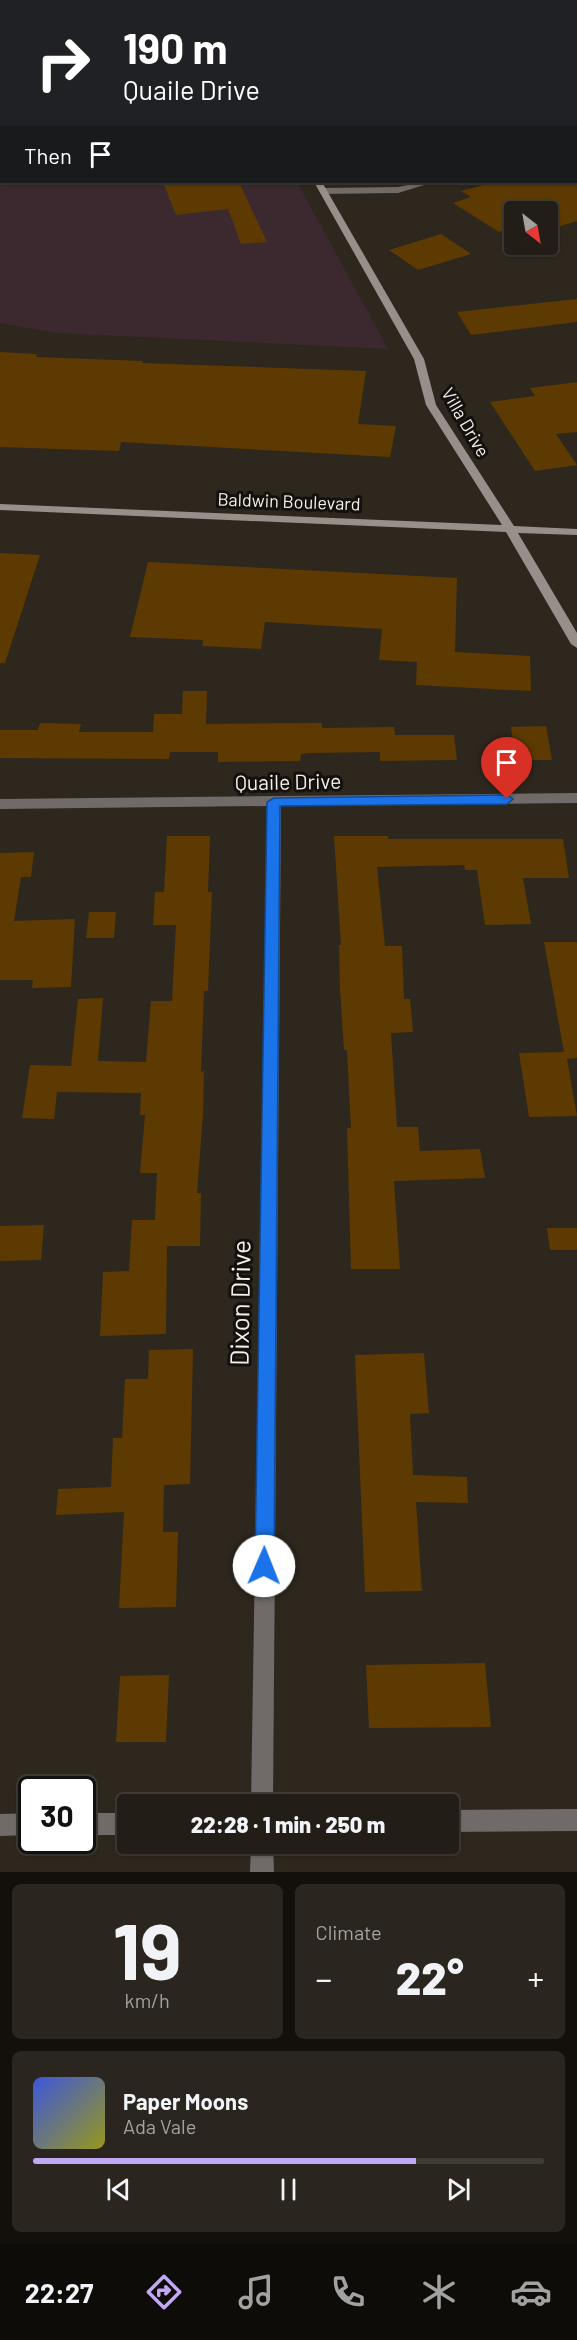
<!DOCTYPE html>
<html lang="en">
<head>
<meta charset="utf-8">
<style>
  :root { --surface:#221d16; --page:#2a261f; --text:#f1f3f6; --muted:#a2a2a1; --line:#3f3b35; --accent:#c0a8f3 }
  body { margin:0; font-family:Barlow,sans-serif; background:var(--page); color:var(--text); height:100vh; display:flex; flex-direction:column; font-size:22px; white-space:nowrap }
  * { box-sizing:border-box; margin:0 }
  p { font-size:20px; color:var(--muted) }
  .icon { flex:none; width:33px; height:33px; fill:none; stroke:currentColor; stroke-width:2; stroke-linecap:round; stroke-linejoin:round }
  .map { position:relative; height:1872px; overflow:hidden }
  .drawer { display:flex; flex-direction:column; gap:12px; padding:12px; background:#13100c; flex:1 }
  .drawer>* { flex:none }
  .hud { position:absolute; left:0px; top:0px; width:578px; height:183px; box-shadow:0 2px 4px #0004,0 0 0 2px var(--line); background:#202124; color:#fff; overflow:hidden }
  .needle { width:39px; rotate:149deg }
  .tools { position:absolute; left:504px; top:201px; display:grid; gap:12px }
  .tools a { display:grid; place-items:center; width:54px; height:54px; border-radius:6px; background:var(--surface); box-shadow:0 2px 4px #0004,0 0 0 2px var(--line); font-size:30px }
  .speed { position:absolute; left:18px; top:1776px; display:flex; gap:12px; font-size:30px; font-weight:700; text-align:center }
  .speed>* { display:grid; place-content:center; width:78px; height:78px; border-radius:50%; background:var(--surface); box-shadow:0 2px 4px #0004,0 0 0 2px var(--line); line-height:1 }
  .speed .limit { border:3px solid #111; border-radius:9px; background:#fff; color:#111 }
  .pin { position:absolute; display:grid; place-items:center; width:51px; height:51px; color:#fff; margin:-62px -26px; border-radius:50% 50% 50% 0; rotate:-45deg; box-shadow:0 0 6px #0007 }
  .pin .icon { rotate:45deg }
  .me { position:absolute; width:66px; margin:-33px; rotate:1deg; stroke-linejoin:round; filter:drop-shadow(0 0 4px #0008) }
  .turn { display:flex; align-items:center; gap:21px; height:126px; padding:0 24px; font-size:27px }
  .turn .icon { width:78px; height:78px; stroke-width:2.5 }
  .turn b { display:block; font-size:42px; line-height:51px }
  .then { display:flex; align-items:center; height:57px; padding:0 24px; background:#0003; gap:12px; font-size:22px }
  .big { font-size:45px; font-weight:800; line-height:1.1 }
  .drawer .widget { flex:1; display:flex; flex-direction:column; justify-content:center; gap:9px; min-width:0; padding:0 21px; border-radius:9px; background:var(--page) }
  .drawer .dial { align-items:center; gap:0 }
  .dial b { font-size:78px; line-height:1 }
  .song { display:flex; align-items:center; gap:18px }
  .cover { width:72px; height:72px; border-radius:9px; background:linear-gradient(135deg,hsl(230 70% 55%),hsl(60 70% 35%)) }
  .played { height:6px; border-radius:3px; background:linear-gradient(90deg,var(--accent) 75%,var(--line) 75%) }
  .keys { display:flex; justify-content:space-around; direction:ltr }
  .heat { display:flex; justify-content:space-between; align-items:center; font-size:33px; direction:ltr }
  .drawer .tiles { flex:1; display:grid; gap:12px; grid-template-columns:1fr 1fr }
  .widget:last-child { grid-column:span 2 }
  .trip { position:absolute; left:117px; top:1794px; width:342px; height:60px; border-radius:6px; background:var(--surface); box-shadow:0 2px 4px #0004,0 0 0 2px var(--line); font-weight:800; line-height:60px; text-align:center }
  .tabs { display:flex; height:96px; justify-content:space-around; align-items:center; background:#0e0c09; color:var(--muted) }
  .tabs .icon { width:42px; height:42px }
  .tabs .on { color:var(--accent) }
  .tabs b { font-size:27px; color:var(--text) }
  .map>svg:first-child { display:block }
  .industrial { fill:#3c292f }
  .building { fill:#5d3a01 }
  .lines { fill:none; stroke-linecap:round; stroke-linejoin:round }
  .street { fill:#706a68; fill-rule:evenodd }
  .secondary { fill:#988f8b; fill-rule:evenodd }
  .primary { fill:#b8aba7; fill-rule:evenodd }
  .rail-casing { stroke:#c7c1bb; stroke-width:4 }
  .rail { stroke:#13100d; stroke-width:2; stroke-dasharray:7; stroke-linecap:butt }
  .route { fill:#1a73e8; stroke:#114b97; stroke-width:1.5 }
  .labels { text-anchor:middle; dominant-baseline:central; stroke-width:6; stroke-linejoin:round; paint-order:stroke }
  .far-street-label { font-size:18px; fill:#f4efe9; stroke:#13100d }
  .street-label { font-size:21px; fill:#f4efe9; stroke:#13100d }
  .near-street-label { font-size:26px; fill:#f4efe9; stroke:#13100d }
</style>
</head>
<body>
<div class="map">
<svg width="577" height="1872" viewBox="0 0 577 1872">
  <rect width="100%" height="100%" fill="#2e271e"/>
  <path class="industrial" d="M 0,84 L 2,182 L 297,182 L 388,349 L 57,333 L 0,323 Z"/>
  <path class="building" d="M 163,182 L 239,182 L 267,242 L 241,244 L 228,209 L 176,215 Z
    M 495,182 L 577,182 L 577,221 L 548,230 L 548,212 L 514,212 L 514,227 L 499,232 L 453,203 L 471,197 L 461,191 Z
    M 441,234 L 471,254 L 418,270 L 389,250 Z
    M 577,299 L 577,322 L 471,335 L 457,312 Z
    M 0,352 L 37,354 L 36,357 L 143,361 L 142,363 L 366,371 L 358,424 L 396,426 L 390,457 L 121,442 L 119,451 L 0,447 Z
    M 577,382 L 577,432 L 556,434 L 577,465 L 535,471 L 490,402 L 535,396 L 530,388 Z
    M 0,553 L 40,555 L 5,663 L 0,663 Z
    M 148,562 L 457,578 L 455,652 L 530,656 L 531,691 L 416,685 L 417,662 L 379,660 L 382,629 L 265,622 L 261,649 L 202,646 L 203,640 L 130,637 Z
    M 183,691 L 207,691 L 206,724 L 322,723 L 322,728 L 394,727 L 395,735 L 454,735 L 457,760 L 380,761 L 380,752 L 309,753 L 301,754 L 300,761 L 218,762 L 218,752 L 170,752 L 169,759 L 0,758 L 0,730 L 38,730 L 40,723 L 81,724 L 79,732 L 153,732 L 154,714 L 182,714 Z
    M 546,726 L 552,760 L 515,760 L 511,727 Z
    M 167,836 L 210,836 L 208,892 L 212,892 L 208,991 L 204,991 L 201,1072 L 204,1071 L 203,1114 L 197,1193 L 201,1193 L 200,1246 L 167,1246 L 166,1334 L 100,1336 L 103,1272 L 129,1271 L 132,1220 L 155,1220 L 157,1173 L 140,1173 L 145,1115 L 140,1115 L 141,1093 L 57,1092 L 54,1119 L 22,1118 L 30,1065 L 71,1066 L 78,999 L 103,998 L 98,1061 L 146,1062 L 151,1001 L 172,1001 L 176,925 L 153,925 L 155,892 L 164,892 Z
    M 334,836 L 388,836 L 388,839 L 563,839 L 569,878 L 523,878 L 531,924 L 485,925 L 477,870 L 465,870 L 464,865 L 377,867 L 385,946 L 402,946 L 404,999 L 410,999 L 413,1032 L 391,1033 L 397,1127 L 418,1127 L 420,1151 L 480,1149 L 485,1178 L 394,1181 L 400,1269 L 351,1269 L 347,1128 L 351,1128 L 347,1050 L 344,1050 L 340,988 L 339,945 L 341,945 Z
    M 34,852 L 31,877 L 21,877 L 14,921 L 75,919 L 71,987 L 32,988 L 33,980 L 0,980 L 0,853 Z
    M 89,912 L 116,912 L 114,938 L 86,938 Z
    M 544,942 L 577,942 L 577,1058 L 567,1059 L 577,1116 L 529,1117 L 519,1053 L 564,1052 Z
    M 44,1225 L 41,1260 L 0,1261 L 0,1226 Z
    M 547,1228 L 577,1228 L 577,1250 L 550,1250 Z
    M 193,1349 L 190,1484 L 164,1485 L 163,1532 L 178,1532 L 176,1607 L 119,1608 L 124,1512 L 56,1515 L 58,1489 L 111,1487 L 113,1438 L 122,1438 L 125,1379 L 148,1379 L 149,1350 Z
    M 424,1353 L 429,1413 L 410,1414 L 413,1475 L 467,1477 L 468,1503 L 416,1502 L 422,1591 L 365,1592 L 355,1355 Z
    M 485,1663 L 491,1727 L 369,1728 L 366,1665 Z
    M 169,1675 L 166,1742 L 116,1742 L 120,1676 Z"/>
  <g class="lines">
    <path class="street" d="M 0,21 L 2,21 L 2,26 L 0,26 Z
      M 422,182 L 434,182 L 398,193 L 323,194 L 319,191 L 323,188 L 398,187 Z
      M 577,793 L 577,803 L 281,806 L 273,1804 L 251,1804 L 267,806 L 0,809 L 0,799 Z
      M 577,1809 L 577,1831 L 448,1832 L 448,1810 Z
      M 32,1813 L 32,1835 L 0,1836 L 0,1814 Z
      M 82,1813 L 128,1813 L 128,1835 L 82,1835 Z
      M 251,1844 L 273,1844 L 274,1872 L 250,1872 Z"/>
    <path class="secondary" d="M 205,0 L 211,0 L 212,2 L 205,2 Z
      M 314,182 L 322,182 L 424,359 L 436,405 L 514,526 L 577,529 L 577,535 L 518,533 L 577,633 L 577,648 L 571,644 L 506,532 L 0,510 L 0,504 L 502,525 L 426,405 L 414,359 Z"/>
    <path class="primary" d="M 176,0 L 175,2 L 163,2 Z
      M 0,35 L 2,35 L 0,40 Z"/>
    <defs>
      <path id="rail" d="M 304,2 L 311,0"/>
    </defs>
    <use href="#rail" class="rail-casing"/>
    <use href="#rail" class="rail"/>
  </g>
  <path class="route" d="M 507,795 L 513,799 L 507,804 L 280,806 L 274,1566 L 271,1572 L 264,1575 L 258,1572 L 255,1566 L 267,802 L 274,798 Z"/>
  <g class="labels">
    <g class="far-street-label">
      <text transform="translate(466 422) rotate(60)">Villa Drive</text>
      <text transform="translate(289 501) rotate(2)">Baldwin Boulevard</text>
    </g>
    <g class="street-label">
      <text transform="translate(288 781) rotate(-1)">Quaile Drive</text>
    </g>
    <g class="near-street-label">
      <text transform="translate(239 1303) rotate(-89)">Dixon Drive</text>
    </g>
  </g>
</svg>
<div class="tools">
<a><svg class="needle" viewBox="-14 -14 28 28"><path d="M0-13l5 13h-10z" fill="#e53935"/><path d="M0 13l5-13h-10z" fill="#a2a2a1"/></svg></a>
</div>
<div class="speed"><div class="limit">30</div></div>
<div class="pin" style="left:507px;top:799px;background:#d93025"><svg class="icon" aria-label="arrive" viewBox="0 0 24 24"><path d="M6 21V4h12l-3 4 3 4H6"/></svg></div>
<svg class="me" style="left:264px;top:1566px" viewBox="-20 -20 40 40"><circle r="19" fill="#fff"/><path d="M0-13L10 11 0 6-10 11z" fill="#1a73e8"/></svg>
<div class="trip">22:28 · 1 min · 250 m</div>
<div class="hud">
<div class="turn"><svg class="icon" aria-label="right" viewBox="0 0 24 24"><path d="M7 20v-9h11M14 6l5 5-5 5"/></svg><div><b>190 m</b>Quaile Drive</div></div>
<div class="then">Then<svg class="icon" aria-label="arrive" viewBox="0 0 24 24"><path d="M6 21V4h12l-3 4 3 4H6"/></svg></div>
</div>
</div>
<section class="drawer">
<div class="tiles">
<div class="widget dial"><b>19</b><p>km/h</p></div>
<div class="widget"><p>Climate</p>
<div class="heat"><a>−</a><b class="big">22°</b><a>+</a></div>
</div>
<div class="widget">
<div class="song"><i class="cover"></i><div><b>Paper Moons</b><p>Ada Vale</p></div></div>
<div class="played"></div>
<div class="keys"><svg class="icon" aria-label="previous" viewBox="0 0 24 24"><path d="M18 5L8 12l10 7zM5 5v14"/></svg><svg class="icon" aria-label="pause" viewBox="0 0 24 24"><path d="M8 5v14M16 5v14"/></svg><svg class="icon" aria-label="next" viewBox="0 0 24 24"><path d="M6 5l10 7-10 7zM19 5v14"/></svg></div>
</div>
</div>
</section>
<nav class="tabs">
<b>22:27</b>
<svg class="icon on" aria-label="directions" viewBox="0 0 24 24"><path d="M12 3l9 9-9 9-9-9zM9 14v-3h6M13 9l2 2-2 2"/></svg>
<svg class="icon" aria-label="music" viewBox="0 0 24 24"><path d="M9 18V5l10-2v13"/><circle cx="6" cy="18" r="3"/><circle cx="16" cy="16" r="3"/></svg>
<svg class="icon" aria-label="phone" viewBox="0 0 24 24"><path d="M5 4h4l2 5-3 2q2 4 5 5l2-3 5 2v4C11 20 4 13 5 4z"/></svg>
<svg class="icon" aria-label="climate" viewBox="0 0 24 24"><path d="M12 3v18M4 7l16 10M4 17L20 7"/></svg>
<svg class="icon" aria-label="car" viewBox="0 0 24 24"><path d="M5 17H2v-5l4-1 3-4h7l3 4 3 1v5h-3M9 17h6M6 11h13"/><circle cx="7" cy="17" r="2"/><circle cx="17" cy="17" r="2"/></svg>
</nav>
</body>
</html>
